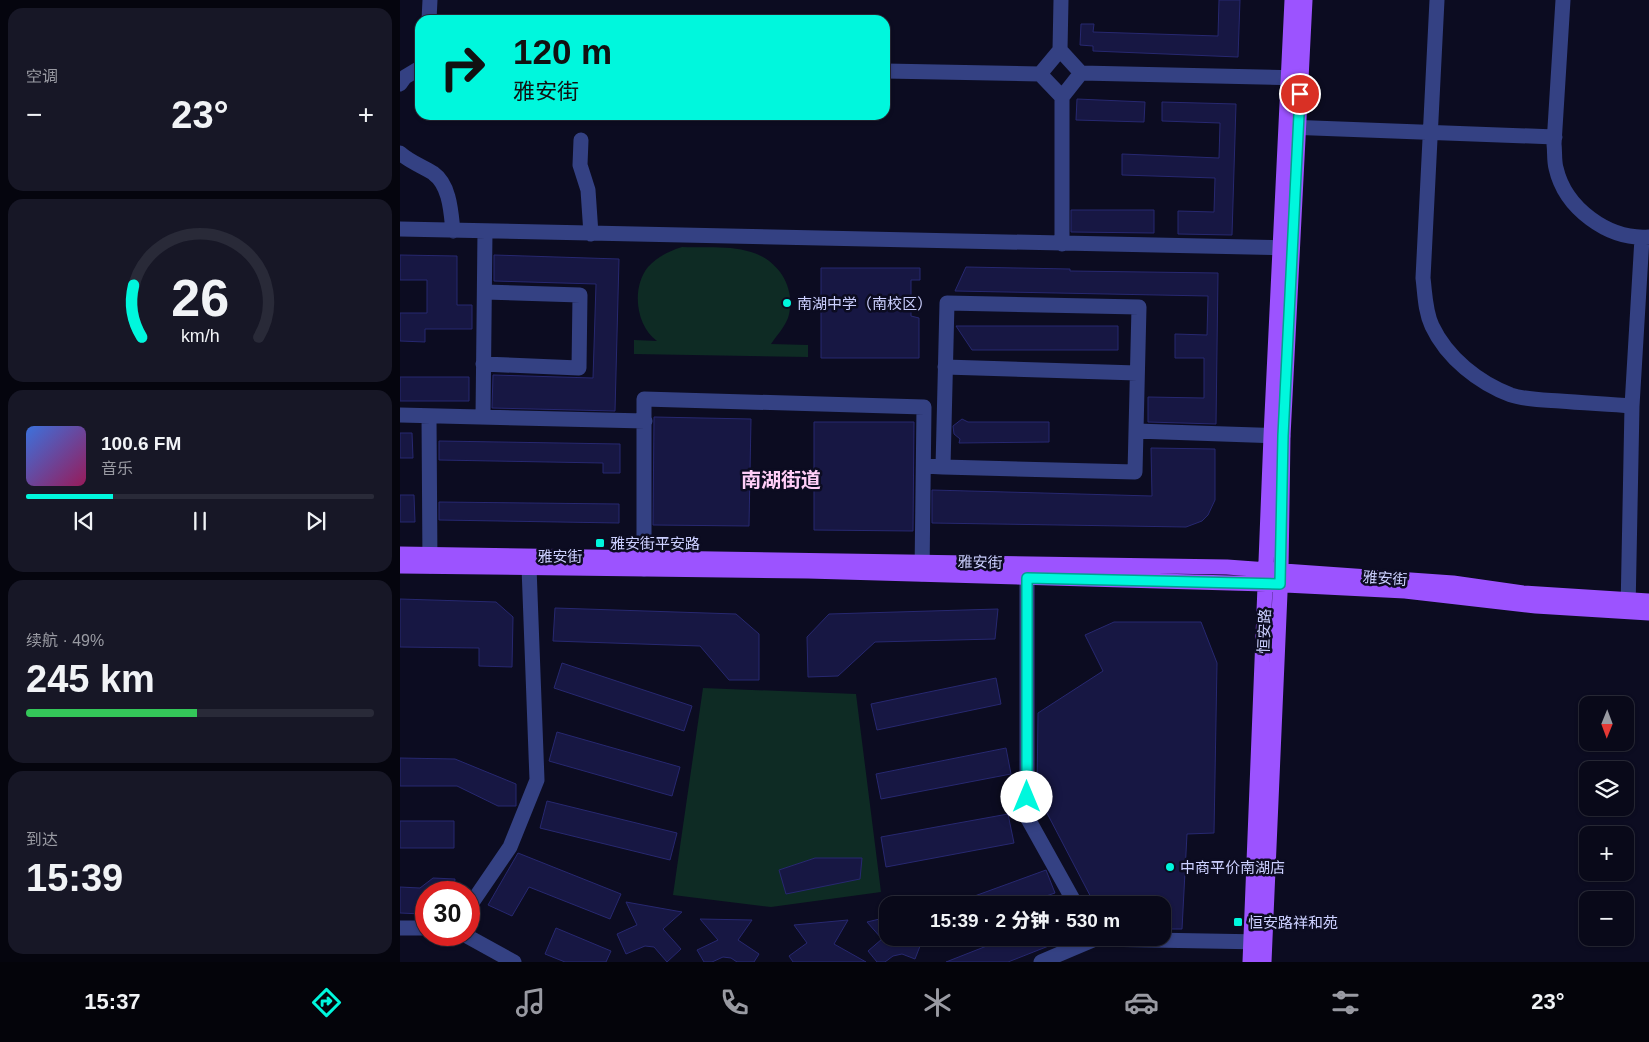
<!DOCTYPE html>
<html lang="zh">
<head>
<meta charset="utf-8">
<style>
  :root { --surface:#090919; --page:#171726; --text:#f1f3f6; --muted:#999aa2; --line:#292a38; --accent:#00f7dd }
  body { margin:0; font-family:Helvetica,"Noto Sans SC",sans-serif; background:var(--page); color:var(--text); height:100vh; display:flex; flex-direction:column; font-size:19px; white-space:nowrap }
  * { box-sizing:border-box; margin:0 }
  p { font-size:16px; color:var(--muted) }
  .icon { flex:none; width:28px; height:28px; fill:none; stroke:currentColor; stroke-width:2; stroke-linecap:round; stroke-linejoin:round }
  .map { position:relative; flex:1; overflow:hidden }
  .drawer { display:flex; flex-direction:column; gap:8px; padding:8px; background:#05050e; width:400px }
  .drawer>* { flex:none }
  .guide { position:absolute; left:15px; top:15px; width:475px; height:105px; border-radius:15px; box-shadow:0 1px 4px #0004,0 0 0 1px var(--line); background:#00f7dd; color:#111; overflow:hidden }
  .needle { width:32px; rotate:181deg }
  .controls { position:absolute; left:1179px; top:696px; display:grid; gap:10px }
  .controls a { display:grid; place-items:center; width:55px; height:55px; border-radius:10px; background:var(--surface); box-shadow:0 1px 4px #0004,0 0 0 1px var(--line); font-size:25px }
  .speed { position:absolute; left:15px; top:881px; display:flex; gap:10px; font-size:25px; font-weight:700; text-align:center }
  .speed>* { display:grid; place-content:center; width:65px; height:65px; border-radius:50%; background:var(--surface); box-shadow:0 1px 4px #0004,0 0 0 1px var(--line); line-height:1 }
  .speed .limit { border:8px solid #d22; background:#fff; color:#111 }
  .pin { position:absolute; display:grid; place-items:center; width:42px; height:42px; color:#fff; margin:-21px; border:2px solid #fff; border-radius:50%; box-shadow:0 1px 5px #0007 }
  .me { position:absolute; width:55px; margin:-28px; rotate:0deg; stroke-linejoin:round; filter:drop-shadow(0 0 4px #0008) }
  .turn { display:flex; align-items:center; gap:18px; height:105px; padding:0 15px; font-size:22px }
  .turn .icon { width:65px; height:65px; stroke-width:2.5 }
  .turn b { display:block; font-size:35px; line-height:42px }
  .big { font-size:38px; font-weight:800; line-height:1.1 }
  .drawer .tile { flex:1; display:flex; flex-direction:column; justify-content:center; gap:8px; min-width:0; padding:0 18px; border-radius:15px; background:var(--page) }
  .drawer .dial { align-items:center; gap:0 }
  .dial svg { height:130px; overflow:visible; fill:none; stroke:var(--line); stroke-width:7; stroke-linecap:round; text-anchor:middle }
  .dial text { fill:var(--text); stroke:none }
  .song { display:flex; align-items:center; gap:15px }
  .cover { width:60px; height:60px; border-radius:8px; background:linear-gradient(135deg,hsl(220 70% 55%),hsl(330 70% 35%)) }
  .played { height:5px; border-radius:2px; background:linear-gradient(90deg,var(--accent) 25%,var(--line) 25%) }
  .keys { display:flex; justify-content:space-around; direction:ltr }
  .heat { display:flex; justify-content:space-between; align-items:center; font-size:28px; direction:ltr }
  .charge { height:8px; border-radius:4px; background:linear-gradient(90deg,#34c759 49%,var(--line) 0) }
  .trip { position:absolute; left:479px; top:896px; width:292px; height:50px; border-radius:15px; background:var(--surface); box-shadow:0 1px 4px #0004,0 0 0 1px var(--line); font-weight:800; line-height:50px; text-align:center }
  .tab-bar { display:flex; height:80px; justify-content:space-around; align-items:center; background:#04040a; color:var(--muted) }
  .tab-bar .icon { width:35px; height:35px }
  .tab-bar .current { color:var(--accent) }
  .tab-bar b { font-size:22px; color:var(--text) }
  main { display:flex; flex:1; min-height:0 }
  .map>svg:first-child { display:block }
  .green { fill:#0e2b24 }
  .building { fill:#171743; stroke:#272870 }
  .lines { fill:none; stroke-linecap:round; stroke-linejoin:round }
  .minor { stroke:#344183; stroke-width:15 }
  .major { stroke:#9c53ff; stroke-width:15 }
  .route-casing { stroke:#00a190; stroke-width:12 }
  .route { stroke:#00f7dd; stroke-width:9 }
  .poi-dot { fill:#00f7dd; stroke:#0c0c21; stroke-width:2 }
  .labels { text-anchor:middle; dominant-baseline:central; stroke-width:5; stroke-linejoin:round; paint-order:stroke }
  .poi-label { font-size:15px; fill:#ccd0ff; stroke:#0c0c21; text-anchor:start }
  .street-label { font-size:15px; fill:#ccd0ff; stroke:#0c0c21 }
  .district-label { font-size:20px; font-weight:bold; fill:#ffcef7; stroke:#0c0c21 }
</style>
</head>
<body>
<main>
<section class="drawer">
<div class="tile"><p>空调</p>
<div class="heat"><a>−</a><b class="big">23°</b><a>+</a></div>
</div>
<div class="tile dial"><svg viewBox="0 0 100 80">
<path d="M14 69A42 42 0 1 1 86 69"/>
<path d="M14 69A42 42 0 0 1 9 37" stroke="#00f7dd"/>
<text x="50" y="56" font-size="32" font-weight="700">26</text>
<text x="50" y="72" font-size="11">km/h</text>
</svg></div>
<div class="tile">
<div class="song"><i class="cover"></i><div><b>100.6 FM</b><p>音乐</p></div></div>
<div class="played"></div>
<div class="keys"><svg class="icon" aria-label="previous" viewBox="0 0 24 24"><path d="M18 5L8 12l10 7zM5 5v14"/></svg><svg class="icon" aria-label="pause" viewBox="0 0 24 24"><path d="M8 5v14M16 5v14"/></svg><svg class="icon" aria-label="next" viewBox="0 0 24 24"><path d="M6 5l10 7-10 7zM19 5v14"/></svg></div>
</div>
<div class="tile"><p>续航 · 49%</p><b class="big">245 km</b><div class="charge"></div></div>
<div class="tile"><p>到达</p><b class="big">15:39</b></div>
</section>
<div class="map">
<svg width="1249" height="962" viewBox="0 0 1249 962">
  <rect width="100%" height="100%" fill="#0c0c21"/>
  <path class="green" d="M 282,247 C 304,248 330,245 351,252 C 379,260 397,289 388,318 C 384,328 377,335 371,344 L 408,345 L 408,357 L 234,354 L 234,340 L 257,341 C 236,326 231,288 248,267 C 257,257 269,251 282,247 Z
    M 303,688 L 456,694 L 481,892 L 371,907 L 273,895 Z"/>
  <path class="building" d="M 819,0 L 840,0 L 838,57 L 693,51 L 693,46 L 680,45 L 681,24 L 694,24 L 693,32 L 818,36 Z
    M 677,99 L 745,102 L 744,122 L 676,120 Z
    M 762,102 L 836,104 L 832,235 L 778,234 L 778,211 L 814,212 L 815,178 L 722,175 L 722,154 L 819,158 L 820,123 L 762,121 Z
    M 671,210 L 754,210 L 754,233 L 671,232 Z
    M 0,255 L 57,256 L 57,305 L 72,305 L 72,329 L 25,329 L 25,342 L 0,341 L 0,313 L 27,313 L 27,280 L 0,280 Z
    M 94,255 L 219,259 L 215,411 L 92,408 L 93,375 L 193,378 L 196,284 L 94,281 Z
    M 566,267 L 670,269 L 670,271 L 818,273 L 816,424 L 748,422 L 748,397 L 804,398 L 804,358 L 775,358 L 775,334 L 807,335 L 808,296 L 555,291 Z
    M 421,268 L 520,268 L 520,280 L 511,280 L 511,316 L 519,318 L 519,358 L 421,358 Z
    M 556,326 L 718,326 L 718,350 L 572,350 Z
    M 0,377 L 69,377 L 69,401 L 0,401 Z
    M 254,417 L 351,419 L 349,526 L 253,525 Z
    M 562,419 L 568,422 L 649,422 L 649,442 L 559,443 L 560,439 L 554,434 L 553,426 Z
    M 414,422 L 514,422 L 513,531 L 414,530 Z
    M 0,433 L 12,433 L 13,458 L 0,458 Z
    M 39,441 L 220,444 L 220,473 L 203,473 L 203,463 L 39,460 Z
    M 751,448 L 815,449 L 815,500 L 808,515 L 802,521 L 786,527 L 532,523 L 532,490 L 752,496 Z
    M 0,495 L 14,495 L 15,522 L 0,522 Z
    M 39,502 L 219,504 L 219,523 L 39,520 Z
    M 0,599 L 96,602 L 113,617 L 112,667 L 79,666 L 79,648 L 0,647 Z
    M 155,608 L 336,614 L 359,634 L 359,680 L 329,680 L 300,646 L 153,641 Z
    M 598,609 L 595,639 L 475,642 L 438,676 L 408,677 L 407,637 L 429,614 Z
    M 714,622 L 801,622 L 817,663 L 814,833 L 787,834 L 782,929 L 762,929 L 762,905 L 695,905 L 637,794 L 638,713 L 703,671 L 685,635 Z
    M 162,663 L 292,706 L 284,731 L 154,688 Z
    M 596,678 L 601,704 L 477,730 L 471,704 Z
    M 157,732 L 280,767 L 272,796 L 149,761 Z
    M 606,748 L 611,774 L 481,799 L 476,774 Z
    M 0,758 L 55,759 L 116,784 L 116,806 L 98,806 L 57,786 L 0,786 Z
    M 147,801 L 277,833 L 270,860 L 140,828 Z
    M 608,814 L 614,843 L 486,867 L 481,837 Z
    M 0,821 L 54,821 L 54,848 L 0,848 Z
    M 118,853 L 221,894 L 210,919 L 129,887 L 112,916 L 88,905 Z
    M 415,858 L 462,858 L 460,879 L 386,894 L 379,870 Z
    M 646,870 L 655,893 L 620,905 L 550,905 Z
    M 33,878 L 55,879 L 54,892 L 26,892 L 26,911 L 22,914 L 0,913 L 0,887 L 20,888 Z
    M 226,902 L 282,912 L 263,929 L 281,949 L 267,962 L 254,947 L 245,946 L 226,954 L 217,934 L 237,925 Z
    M 488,917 L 488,938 L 512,938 L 522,941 L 515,959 L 502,954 L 493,956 L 485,962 L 477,962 L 468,951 L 482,939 L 467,922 Z
    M 300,919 L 352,920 L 338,940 L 359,954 L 354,962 L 337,962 L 331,958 L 323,957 L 312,962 L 304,962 L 297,950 L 318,940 Z
    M 448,920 L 434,944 L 466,962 L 393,962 L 389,956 L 407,943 L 394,925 Z
    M 156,928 L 211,951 L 206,962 L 165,962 L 145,954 Z
    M 607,938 L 669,938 L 608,962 L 546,962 Z"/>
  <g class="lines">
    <path class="minor" d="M 1037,0 L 1023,278 C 1025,294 1025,311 1032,326 C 1047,358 1079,383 1111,395 C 1126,400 1145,400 1160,401 C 1184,403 1208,404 1232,406
      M 1163,0 L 1154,144 C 1155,152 1154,161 1156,168 C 1165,208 1208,240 1249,237
      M 29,20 L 30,0
      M 660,50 L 681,73 L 901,78
      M 485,71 L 640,74 L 662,97
      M 640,74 L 660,50 L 661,0
      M 0,84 L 5,77 L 20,68
      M 887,127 L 1155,137
      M 181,140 L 180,165 L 188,190 L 191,234
      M 0,153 C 10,162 22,166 33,173 C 50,185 51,212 53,231
      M 0,229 L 892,248
      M 662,244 L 662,97 L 681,73
      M 83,364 L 179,368 L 180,295 L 85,292
      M 545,367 L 737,373
      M 0,415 L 245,421
      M 29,416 L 30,566
      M 83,417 L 85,231
      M 736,431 L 883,436
      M 524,466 L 543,467 L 735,472 L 739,307 L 547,303 L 543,467
      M 244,569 L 244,399 L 524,407 L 522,574
      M 627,577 L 627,817 L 676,905
      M 1228,611 L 1232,406 L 1242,238
      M 69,907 L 110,847 L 137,780 L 129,567
      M 0,928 L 26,928
      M 65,935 L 114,962
      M 641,962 L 695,939 L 863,942"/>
    <path class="major" d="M 0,554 L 827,567 L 1053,583 L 1123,593 L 1249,601
      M 0,566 L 408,571 L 866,584 L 1005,591 L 1136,606 L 1249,613
      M 850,962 L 871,436 L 892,0
      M 864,962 L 881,570 L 883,436 L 905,0"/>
  </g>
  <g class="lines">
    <defs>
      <path id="route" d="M 627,797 L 627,578 L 880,584 L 883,436 L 900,94"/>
    </defs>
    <use href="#route" class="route-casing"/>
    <use href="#route" class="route"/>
  </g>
  <g class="poi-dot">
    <circle cx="387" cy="303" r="5"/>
    <rect x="195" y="538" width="10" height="10" rx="2.5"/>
    <circle cx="770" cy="867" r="5"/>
    <rect x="833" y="917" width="10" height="10" rx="2.5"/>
  </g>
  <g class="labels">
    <g class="poi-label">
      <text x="397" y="303">南湖中学（南校区）</text>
      <text x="210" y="543">雅安街平安路</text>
      <text x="780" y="867">中商平价南湖店</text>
      <text x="848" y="922">恒安路祥和苑</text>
    </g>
    <g class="street-label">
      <text x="160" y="556">雅安街</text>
      <text transform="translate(580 562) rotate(1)">雅安街</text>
      <text transform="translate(985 578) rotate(4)">雅安街</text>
      <text transform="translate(864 631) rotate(-88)">恒安路</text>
    </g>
    <g class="district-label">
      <text x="381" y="480">南湖街道</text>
    </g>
  </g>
</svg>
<div class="controls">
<a><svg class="needle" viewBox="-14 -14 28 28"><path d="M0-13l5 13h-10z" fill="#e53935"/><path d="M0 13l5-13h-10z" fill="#999aa2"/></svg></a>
<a><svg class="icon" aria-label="layers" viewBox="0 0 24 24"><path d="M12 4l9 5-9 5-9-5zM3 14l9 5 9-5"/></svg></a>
<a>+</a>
<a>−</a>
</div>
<div class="speed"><div class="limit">30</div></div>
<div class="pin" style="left:900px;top:94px;background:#d93025"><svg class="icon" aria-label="arrive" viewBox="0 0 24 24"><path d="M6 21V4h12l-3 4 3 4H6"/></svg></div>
<svg class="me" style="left:627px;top:797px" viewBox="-20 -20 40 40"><circle r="19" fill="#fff"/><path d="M0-13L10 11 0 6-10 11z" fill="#00f7dd"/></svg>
<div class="trip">15:39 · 2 分钟 · 530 m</div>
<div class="guide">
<div class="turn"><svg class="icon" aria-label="right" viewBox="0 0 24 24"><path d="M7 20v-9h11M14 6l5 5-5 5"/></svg><div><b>120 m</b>雅安街</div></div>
</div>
</div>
</main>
<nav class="tab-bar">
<b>15:37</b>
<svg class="icon current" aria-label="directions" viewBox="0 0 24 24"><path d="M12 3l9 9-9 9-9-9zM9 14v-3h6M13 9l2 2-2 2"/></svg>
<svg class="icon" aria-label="music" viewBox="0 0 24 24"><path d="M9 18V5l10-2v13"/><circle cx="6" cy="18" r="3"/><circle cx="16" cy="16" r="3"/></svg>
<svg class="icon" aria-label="phone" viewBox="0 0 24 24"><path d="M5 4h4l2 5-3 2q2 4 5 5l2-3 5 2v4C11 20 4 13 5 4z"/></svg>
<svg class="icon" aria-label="climate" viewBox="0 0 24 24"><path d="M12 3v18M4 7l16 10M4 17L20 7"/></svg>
<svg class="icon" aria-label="car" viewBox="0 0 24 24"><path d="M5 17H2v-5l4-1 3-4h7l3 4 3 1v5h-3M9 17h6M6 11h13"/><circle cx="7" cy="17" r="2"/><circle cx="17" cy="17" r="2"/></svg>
<svg class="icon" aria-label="filters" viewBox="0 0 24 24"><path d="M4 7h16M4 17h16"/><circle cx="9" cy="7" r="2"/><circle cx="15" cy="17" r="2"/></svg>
<b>23°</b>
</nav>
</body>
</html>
